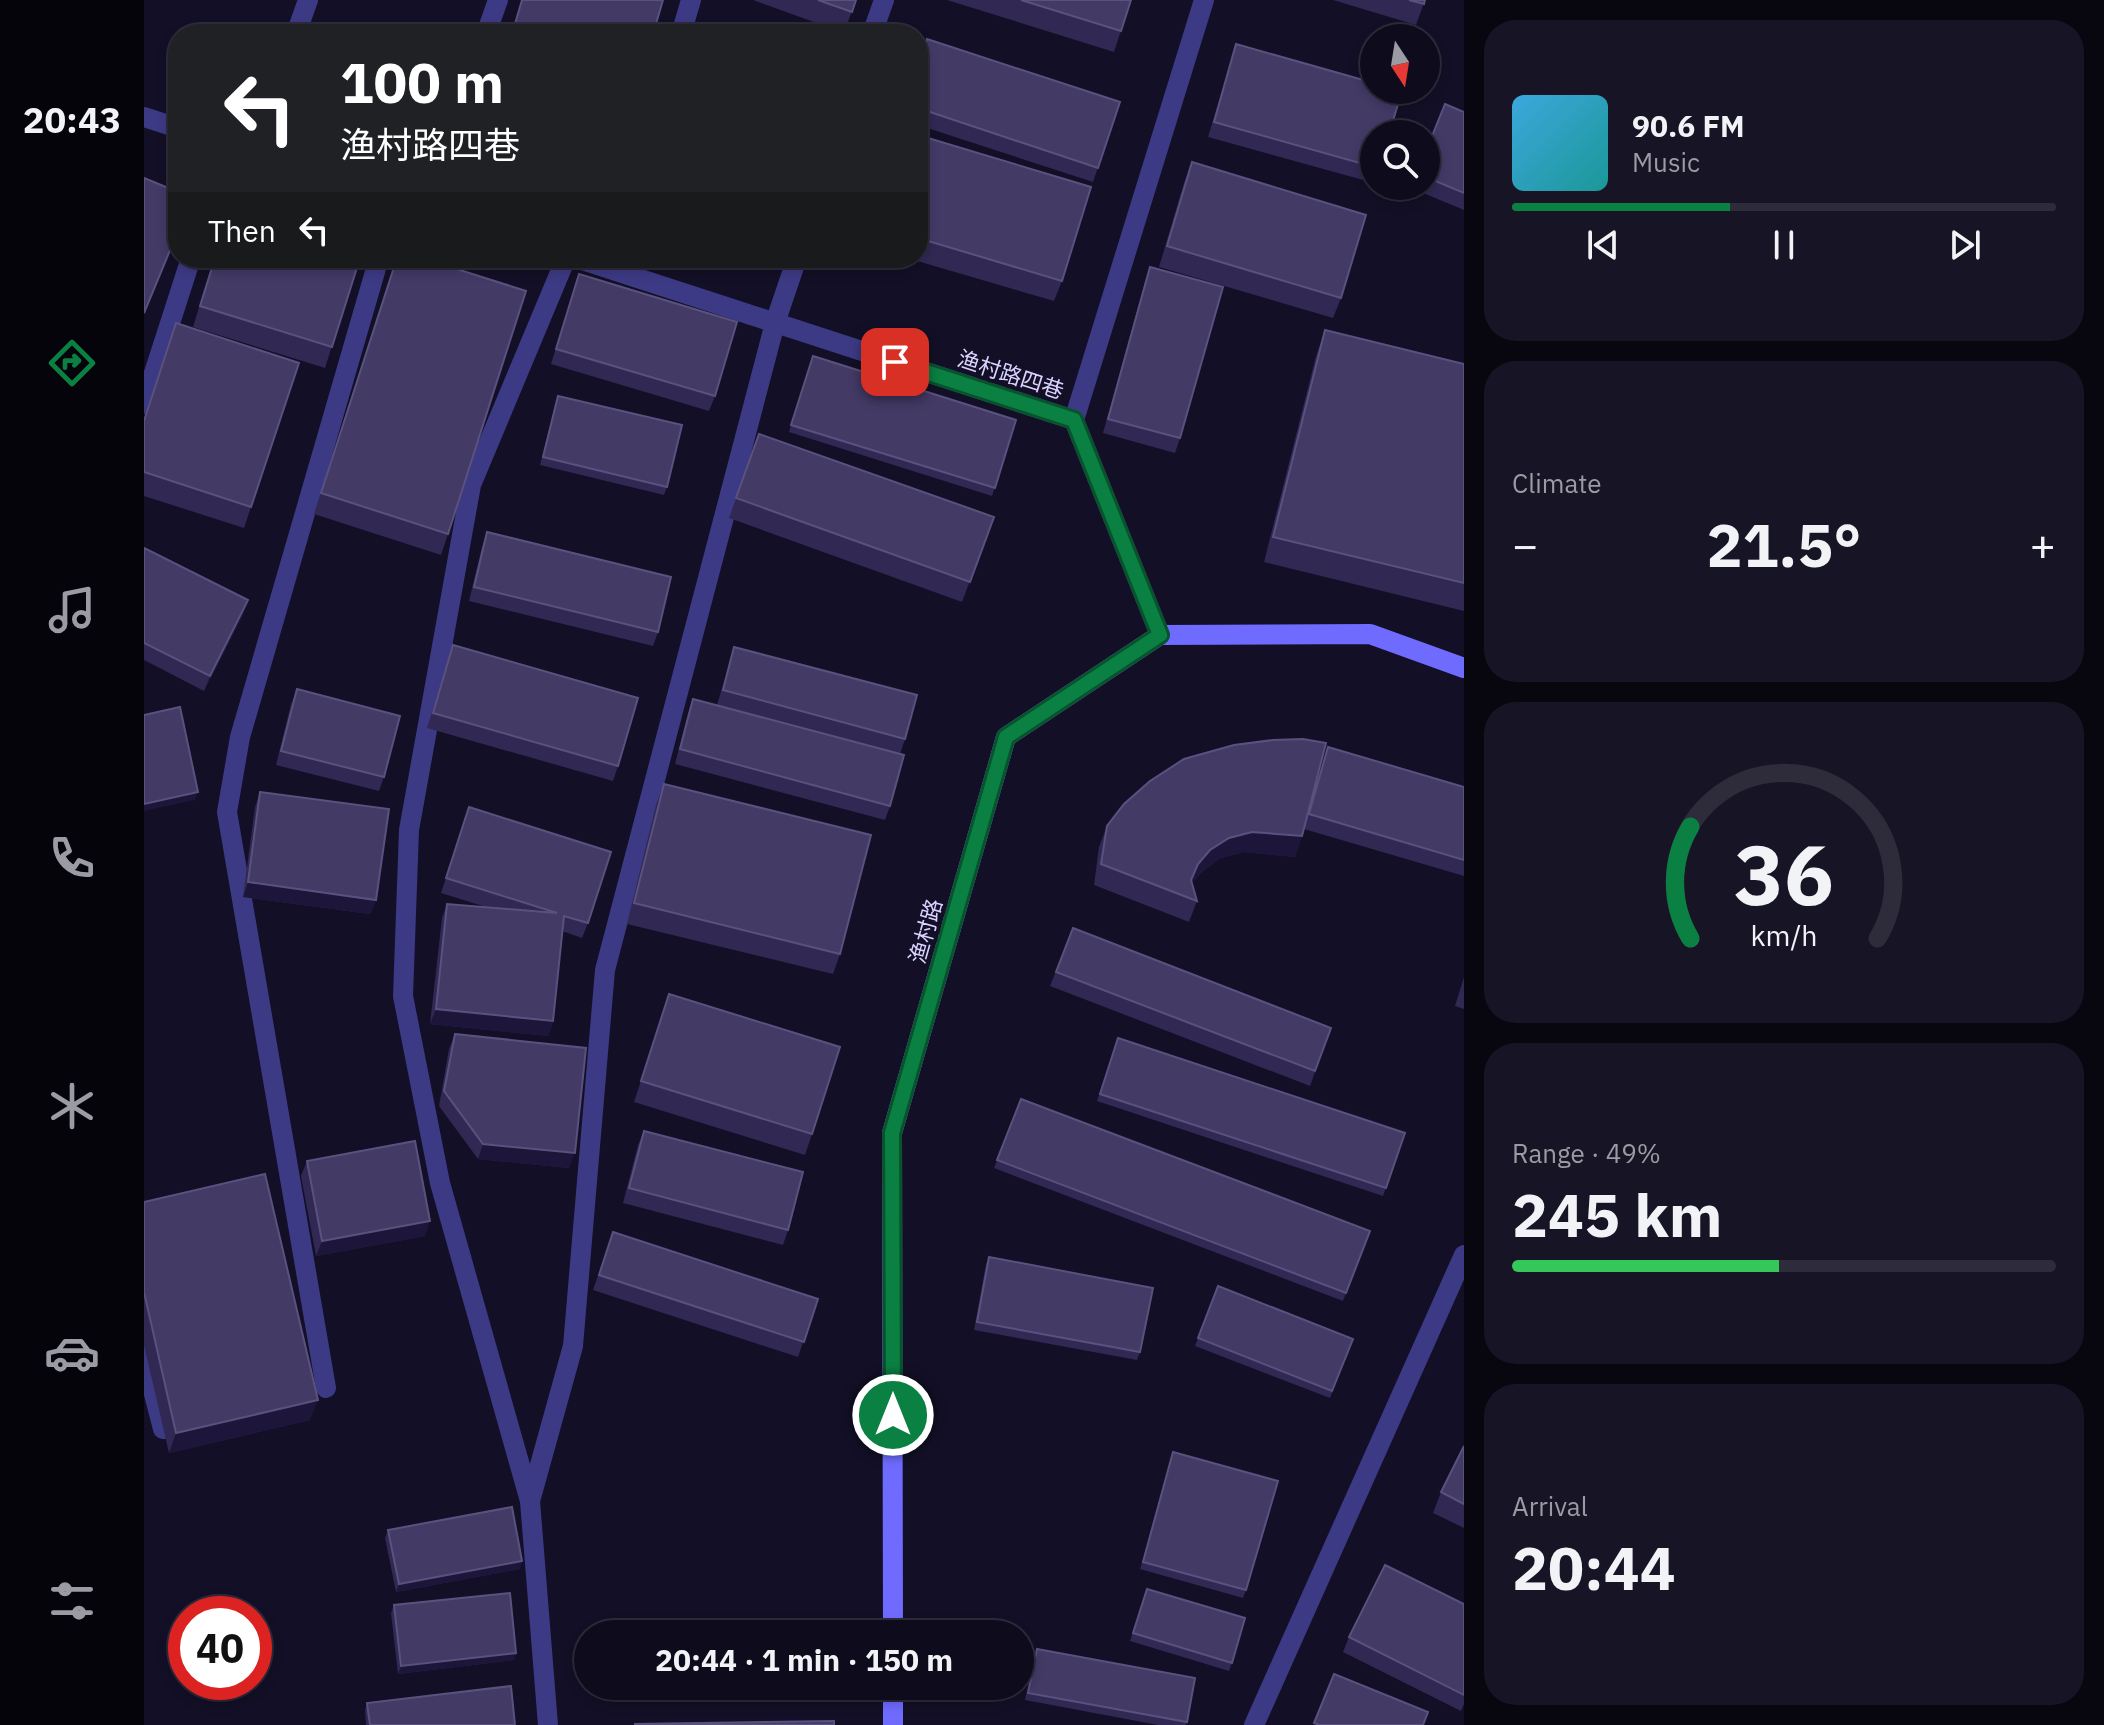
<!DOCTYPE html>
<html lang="en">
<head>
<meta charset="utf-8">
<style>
  :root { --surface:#0e0b1c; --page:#171425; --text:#f1f3f6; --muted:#9b9ba3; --line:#2e2b3b; --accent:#0b8043 }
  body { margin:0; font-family:"IBM Plex Sans","Noto Sans SC",sans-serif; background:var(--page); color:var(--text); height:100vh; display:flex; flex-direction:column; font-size:30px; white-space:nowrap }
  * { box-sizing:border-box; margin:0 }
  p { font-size:26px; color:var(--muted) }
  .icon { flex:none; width:44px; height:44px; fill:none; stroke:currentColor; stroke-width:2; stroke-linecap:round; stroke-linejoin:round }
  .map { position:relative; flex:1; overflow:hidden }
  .side { display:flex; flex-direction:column; gap:20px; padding:20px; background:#08060f; width:640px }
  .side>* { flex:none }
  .guide { position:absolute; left:24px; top:24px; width:760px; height:244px; border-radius:32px; box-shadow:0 4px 12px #0003,0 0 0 2px var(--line); background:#202124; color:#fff; overflow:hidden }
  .needle { width:52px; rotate:168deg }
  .controls { position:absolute; left:1216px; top:24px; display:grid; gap:16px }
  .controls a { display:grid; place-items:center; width:80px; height:80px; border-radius:50%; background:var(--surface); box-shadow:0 4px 12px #0003,0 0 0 2px var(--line); font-size:40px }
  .speed { position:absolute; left:24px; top:1596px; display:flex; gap:16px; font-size:40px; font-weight:700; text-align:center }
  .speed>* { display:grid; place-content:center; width:104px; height:104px; border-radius:50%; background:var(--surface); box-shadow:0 4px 12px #0003,0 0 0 2px var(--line); line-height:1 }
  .speed .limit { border:12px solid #d22; background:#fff; color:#111 }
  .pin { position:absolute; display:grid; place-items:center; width:68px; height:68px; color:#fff; margin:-34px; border-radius:16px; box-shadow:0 4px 12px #0006 }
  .me { position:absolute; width:88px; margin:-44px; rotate:0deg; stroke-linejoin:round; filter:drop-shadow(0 0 6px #0008) }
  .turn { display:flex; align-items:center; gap:28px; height:168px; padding:0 40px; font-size:36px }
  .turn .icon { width:104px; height:104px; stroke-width:2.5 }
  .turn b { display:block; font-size:56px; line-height:68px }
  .then { display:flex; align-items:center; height:76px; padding:0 40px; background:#0003; gap:16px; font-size:30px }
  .big { font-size:60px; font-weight:700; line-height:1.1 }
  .side .widget { flex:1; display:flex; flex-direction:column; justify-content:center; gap:12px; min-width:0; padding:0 28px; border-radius:32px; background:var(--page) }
  .side .dial { align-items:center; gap:0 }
  .dial svg { height:208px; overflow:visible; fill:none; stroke:var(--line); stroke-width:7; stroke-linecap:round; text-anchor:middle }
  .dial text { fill:var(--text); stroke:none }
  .song { display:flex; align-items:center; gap:24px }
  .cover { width:96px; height:96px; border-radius:12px; background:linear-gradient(135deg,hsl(200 70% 55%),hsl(180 70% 35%)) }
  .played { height:8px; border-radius:4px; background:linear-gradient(90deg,var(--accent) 40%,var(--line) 40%) }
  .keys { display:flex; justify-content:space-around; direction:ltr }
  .heat { display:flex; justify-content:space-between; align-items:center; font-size:44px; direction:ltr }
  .charge { height:12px; border-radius:6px; background:linear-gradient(90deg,#34c759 49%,var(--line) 0) }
  .trip { position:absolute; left:430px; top:1620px; width:460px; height:80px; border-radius:40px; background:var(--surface); box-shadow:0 4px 12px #0003,0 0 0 2px var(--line); font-weight:700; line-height:80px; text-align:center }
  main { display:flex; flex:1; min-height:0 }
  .dock { display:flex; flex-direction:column; width:144px; justify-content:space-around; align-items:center; background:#06040b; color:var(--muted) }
  .dock .icon { width:56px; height:56px }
  .dock .active { color:var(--accent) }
  .dock b { font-size:36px; color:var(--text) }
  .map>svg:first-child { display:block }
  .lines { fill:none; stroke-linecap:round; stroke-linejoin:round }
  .lane { stroke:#3d3a85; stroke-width:20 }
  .street { stroke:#3d3a85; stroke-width:20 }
  .secondary { stroke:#6f6bff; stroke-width:20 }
  .wall { fill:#312854 }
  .shaded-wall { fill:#1d163a }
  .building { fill:#433a66; stroke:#5a527e; stroke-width:2 }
  .route-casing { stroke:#07532c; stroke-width:20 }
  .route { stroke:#0b8043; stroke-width:14 }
  .labels { text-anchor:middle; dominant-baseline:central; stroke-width:8; stroke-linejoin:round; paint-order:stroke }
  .street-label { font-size:22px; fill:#d9d4ff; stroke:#130f26 }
</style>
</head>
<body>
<main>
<nav class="dock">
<b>20:43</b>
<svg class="icon active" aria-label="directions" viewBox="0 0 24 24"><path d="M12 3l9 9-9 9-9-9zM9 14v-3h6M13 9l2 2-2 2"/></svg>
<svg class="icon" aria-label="music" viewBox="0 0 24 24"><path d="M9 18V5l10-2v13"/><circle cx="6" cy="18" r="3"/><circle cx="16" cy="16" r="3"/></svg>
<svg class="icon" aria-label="phone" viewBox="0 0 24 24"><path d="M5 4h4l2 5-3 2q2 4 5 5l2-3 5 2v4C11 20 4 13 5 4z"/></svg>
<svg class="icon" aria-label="climate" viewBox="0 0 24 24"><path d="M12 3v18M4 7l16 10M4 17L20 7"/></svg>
<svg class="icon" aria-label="car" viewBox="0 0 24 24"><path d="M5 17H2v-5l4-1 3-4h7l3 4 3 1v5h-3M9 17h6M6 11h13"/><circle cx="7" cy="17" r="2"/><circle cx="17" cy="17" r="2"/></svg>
<svg class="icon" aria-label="filters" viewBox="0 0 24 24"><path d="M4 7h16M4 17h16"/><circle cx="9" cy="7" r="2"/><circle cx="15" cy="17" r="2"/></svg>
</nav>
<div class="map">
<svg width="1320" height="1725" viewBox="0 0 1320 1725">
  <rect width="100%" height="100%" fill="#130f26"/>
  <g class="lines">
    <path class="lane" d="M 386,1501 L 404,1725"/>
    <path class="street" d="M 152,34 L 164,0
      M 342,34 L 354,0
      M 537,34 L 547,0
      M 728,34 L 740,0
      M 0,117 L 34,128
      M 432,258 L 930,420 L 1016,635
      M 0,404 L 47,258
      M 930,420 L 1060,0
      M 0,1355 L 19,1429
      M 182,1388 L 83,812 L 96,737 L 235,258
      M 386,1501 L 296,1183 L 259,996 L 265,830 L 327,485 L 422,258
      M 386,1501 L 429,1346 L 461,970 L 631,323 L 653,258
      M 1110,1725 L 1320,1255"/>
    <path class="secondary" d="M 749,1634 L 748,1133 L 862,737 L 1016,635 L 1226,634 L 1320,668
      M 749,1686 L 749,1725"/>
  </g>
  <path class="wall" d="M 609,0 L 712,0 L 700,33 Z
    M 803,0 L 987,0 L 970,52 Z
    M 1189,0 L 1281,0 L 1272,25 Z
    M 1092,44 L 1230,134 L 1230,183 L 1064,137 Z
    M 774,64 L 976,102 L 949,182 L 774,125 Z
    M 1320,112 L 1320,210 L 1267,188 L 1268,186 L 1282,186 L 1282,151 Z
    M 774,135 L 918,281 L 910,301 L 763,258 L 774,258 Z
    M 1048,162 L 1197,298 L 1189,318 L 1015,267 L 1040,183 Z
    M 70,258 L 216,258 L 181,368 L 49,327 Z
    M 252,258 L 304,534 L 297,555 L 170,514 Z
    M 1006,267 L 1036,438 L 1031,453 L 959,433 L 1001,282 Z
    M 435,274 L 571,396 L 565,411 L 407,364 Z
    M 32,323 L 107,507 L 100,528 L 0,496 L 0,418 Z
    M 1181,330 L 1320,364 L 1320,611 L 1120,562 L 1172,356 Z
    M 669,356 L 872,420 L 848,496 L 645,432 Z
    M 414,396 L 523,487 L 520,495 L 396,465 Z
    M 615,434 L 850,517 L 818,602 L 585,518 Z
    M 343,532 L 514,632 L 509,646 L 325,601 L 338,547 Z
    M 0,548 L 99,615 L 60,691 L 0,660 Z
    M 309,645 L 474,766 L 469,781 L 283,728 Z
    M 590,647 L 761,739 L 756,754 L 746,806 L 741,820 L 531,764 L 544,713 L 549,699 L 573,705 Z
    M 153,689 L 240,777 L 235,791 L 132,765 L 147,704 Z
    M 1184,747 L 1320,787 L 1320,876 L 1160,829 L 1151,857 L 1100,852 L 1077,858 L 1059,871 L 1048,883 L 1053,901 L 1045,922 L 950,885 L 955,847 L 963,826 L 1167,801 Z
    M 520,784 L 696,954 L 689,974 L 483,924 L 512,805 Z
    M 116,792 L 232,900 L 226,914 L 99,897 L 111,807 Z
    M 320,822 L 444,923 L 438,938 L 418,931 L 409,1021 L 404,1036 L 286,1024 L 298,918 L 303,904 L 342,907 L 297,893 Z
    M 929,928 L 1187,1028 L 1166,1086 L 906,986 Z
    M 1320,977 L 1320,1009 L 1311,1006 Z
    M 525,994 L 668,1134 L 661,1155 L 490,1102 Z
    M 311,1034 L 425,1168 L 334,1159 L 295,1106 L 305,1049 Z
    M 974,1038 L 1261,1133 L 1239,1196 L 953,1101 Z
    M 877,1099 L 1226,1231 L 1199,1301 L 850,1168 Z
    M 500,1131 L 644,1230 L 639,1245 L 479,1203 L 494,1145 Z
    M 163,1161 L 281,1236 L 172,1256 L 157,1176 Z
    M 0,1202 L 166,1420 L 25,1453 L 0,1345 Z
    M 469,1232 L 674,1299 L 654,1357 L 449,1290 Z
    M 845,1257 L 996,1352 L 993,1360 L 830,1330 L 842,1264 Z
    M 1074,1286 L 1209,1339 L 1186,1398 L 1051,1346 Z
    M 1320,1446 L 1320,1528 L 1289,1513 L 1297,1492 Z
    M 1029,1452 L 1102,1590 L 1099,1598 L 996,1569 Z
    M 244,1530 L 376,1569 L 252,1592 L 241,1538 Z
    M 1003,1589 L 1088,1663 L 1085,1671 L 986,1641 Z
    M 1320,1604 L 1320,1704 L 1317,1711 L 1199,1652 L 1205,1637 Z
    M 250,1605 L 372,1653 L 370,1660 L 254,1674 L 247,1613 Z
    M 893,1649 L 1043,1722 L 1042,1725 L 1014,1725 L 881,1700 L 890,1657 Z
    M 223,1703 L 371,1725 L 222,1725 L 221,1710 Z"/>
  <path class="shaded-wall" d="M 34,231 L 34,233 L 0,315 L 0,313 Z
    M 104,600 L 99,615 L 60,691 L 66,676 Z
    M 54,792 L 51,800 L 0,811 L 0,804 Z
    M 1108,832 L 1158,836 L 1151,857 L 1100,852 L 1077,858 L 1059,871 L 1046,885 L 1040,901 L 1054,864 L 1066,850 L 1085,838 Z
    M 104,882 L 232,900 L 226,914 L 99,897 Z
    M 292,1009 L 409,1021 L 404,1036 L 286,1024 Z
    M 339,1144 L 431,1153 L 425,1168 L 334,1159 Z
    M 286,1221 L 281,1236 L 172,1256 L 178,1241 Z
    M 174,1400 L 166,1420 L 25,1453 L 32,1433 Z
    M 378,1561 L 376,1569 L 252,1592 L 255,1584 Z
    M 372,1653 L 370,1660 L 254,1674 L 257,1666 Z
    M 534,1686 L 677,1686 L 675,1691 L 468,1695 L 471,1687 Z"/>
  <path class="building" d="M 378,0 L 519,0 L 509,34 L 368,34 Z
    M 674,0 L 712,0 L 708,12 Z
    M 877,0 L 987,0 L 977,31 Z
    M 1265,0 L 1281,0 L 1280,4 Z
    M 783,39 L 976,102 L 954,168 L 774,108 L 774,66 Z
    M 1092,44 L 1230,83 L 1230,90 L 1258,91 L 1245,134 L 1230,134 L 1230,167 L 1070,122 Z
    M 1301,104 L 1320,112 L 1320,193 L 1282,177 L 1282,151 Z
    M 774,135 L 947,187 L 918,281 L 774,238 Z
    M 1048,162 L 1222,215 L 1197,298 L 1023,246 Z
    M 0,178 L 34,192 L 34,231 L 0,313 Z
    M 71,258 L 216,258 L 188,347 L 56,306 Z
    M 253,258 L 278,258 L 382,291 L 304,534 L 177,493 Z
    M 1006,267 L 1079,287 L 1036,438 L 964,419 Z
    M 435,274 L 593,322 L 571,396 L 412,349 Z
    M 32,323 L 155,363 L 107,507 L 0,472 L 0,421 Z
    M 1181,330 L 1320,364 L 1320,583 L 1129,537 Z
    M 669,356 L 872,420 L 851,488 L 647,425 Z
    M 414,396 L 538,425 L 523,487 L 399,457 Z
    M 615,434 L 850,517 L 826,582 L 592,498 Z
    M 343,532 L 527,577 L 514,632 L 330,587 Z
    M 0,548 L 104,600 L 66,676 L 0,643 Z
    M 309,645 L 494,698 L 474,766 L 289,713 Z
    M 590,647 L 773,695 L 761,739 L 579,690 Z
    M 153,689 L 256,716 L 240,777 L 137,751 Z
    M 549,699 L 760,755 L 746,806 L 536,749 Z
    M 36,707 L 54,792 L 0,804 L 0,715 Z
    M 1159,739 L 1182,743 L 1158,836 L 1108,832 L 1085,838 L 1066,850 L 1054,864 L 1047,880 L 1053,901 L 957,864 L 963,826 L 980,804 L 1006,781 L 1040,759 L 1090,745 L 1129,740 Z
    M 1184,747 L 1320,787 L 1320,860 L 1165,814 Z
    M 520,784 L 727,835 L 696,954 L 490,903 Z
    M 116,792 L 245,809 L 232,900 L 104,882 Z
    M 325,807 L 467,852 L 444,923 L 420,916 L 409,1021 L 292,1009 L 303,904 L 413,913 L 302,878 Z
    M 929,928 L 1187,1028 L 1171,1071 L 912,972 Z
    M 525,994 L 696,1047 L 668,1134 L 497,1081 Z
    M 311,1034 L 442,1048 L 431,1153 L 339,1144 L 300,1091 Z
    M 974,1038 L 1261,1133 L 1242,1188 L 956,1094 Z
    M 877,1099 L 1226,1231 L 1202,1293 L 853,1160 Z
    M 500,1131 L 659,1172 L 644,1230 L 485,1188 Z
    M 271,1141 L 286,1221 L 178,1241 L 163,1161 Z
    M 121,1174 L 174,1400 L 32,1433 L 0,1292 L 0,1202 Z
    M 469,1232 L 674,1299 L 660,1342 L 455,1275 Z
    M 845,1257 L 1009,1288 L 996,1352 L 833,1322 Z
    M 1074,1286 L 1209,1339 L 1188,1391 L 1054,1338 Z
    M 1320,1446 L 1320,1504 L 1297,1492 Z
    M 1029,1452 L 1134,1481 L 1102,1590 L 999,1562 Z
    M 368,1507 L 378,1561 L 255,1584 L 244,1530 Z
    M 1241,1565 L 1320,1604 L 1320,1695 L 1205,1637 Z
    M 1003,1589 L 1101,1618 L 1088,1663 L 989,1633 Z
    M 366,1593 L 372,1653 L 257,1666 L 250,1605 Z
    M 677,1623 L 677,1634 L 470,1634 L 470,1627 Z
    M 893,1649 L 1051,1678 L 1043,1722 L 884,1693 Z
    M 1190,1674 L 1284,1712 L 1279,1725 L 1175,1725 L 1170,1723 Z
    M 367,1686 L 371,1725 L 226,1725 L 223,1703 Z
    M 471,1686 L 534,1686 L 471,1687 Z
    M 690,1721 L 690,1725 L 490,1724 Z"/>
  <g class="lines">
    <defs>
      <path id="route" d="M 749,1415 L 748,1133 L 862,737 L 1016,635 L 930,420 L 751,362"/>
    </defs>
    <use href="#route" class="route-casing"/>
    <use href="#route" class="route"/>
  </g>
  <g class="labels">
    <g class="street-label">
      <text transform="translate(867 374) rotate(18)">渔村路四巷</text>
      <text transform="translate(781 931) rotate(-74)">渔村路</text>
    </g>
  </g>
</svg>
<div class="controls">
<a><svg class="needle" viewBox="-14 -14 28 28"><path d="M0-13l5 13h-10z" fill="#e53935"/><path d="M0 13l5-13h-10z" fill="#9b9ba3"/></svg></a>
<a><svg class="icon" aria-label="search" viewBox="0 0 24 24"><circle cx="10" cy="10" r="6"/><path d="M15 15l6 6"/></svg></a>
</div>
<div class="speed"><div class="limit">40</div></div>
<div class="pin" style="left:751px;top:362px;background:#d93025"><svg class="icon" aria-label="arrive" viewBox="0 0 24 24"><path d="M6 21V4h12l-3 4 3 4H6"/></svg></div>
<svg class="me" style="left:749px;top:1415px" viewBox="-20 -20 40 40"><circle r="17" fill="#0b8043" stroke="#fff" stroke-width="3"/><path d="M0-11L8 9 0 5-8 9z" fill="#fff"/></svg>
<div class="trip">20:44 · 1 min · 150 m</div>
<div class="guide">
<div class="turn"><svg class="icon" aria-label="left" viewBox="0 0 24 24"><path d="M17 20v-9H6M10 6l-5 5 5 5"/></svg><div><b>100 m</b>渔村路四巷</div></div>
<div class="then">Then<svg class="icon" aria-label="left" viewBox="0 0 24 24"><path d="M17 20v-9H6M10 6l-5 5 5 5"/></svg></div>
</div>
</div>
<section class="side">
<div class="widget">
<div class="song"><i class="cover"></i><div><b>90.6 FM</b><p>Music</p></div></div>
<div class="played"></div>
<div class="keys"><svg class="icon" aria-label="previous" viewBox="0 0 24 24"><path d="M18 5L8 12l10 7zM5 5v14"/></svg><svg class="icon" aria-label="pause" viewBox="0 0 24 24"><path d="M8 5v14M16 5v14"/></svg><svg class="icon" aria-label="next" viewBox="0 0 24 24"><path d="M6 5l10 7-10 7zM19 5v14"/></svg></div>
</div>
<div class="widget"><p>Climate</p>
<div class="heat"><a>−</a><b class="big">21.5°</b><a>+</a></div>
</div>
<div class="widget dial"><svg viewBox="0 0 100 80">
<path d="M14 69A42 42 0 1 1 86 69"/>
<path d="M14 69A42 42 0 0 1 14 26" stroke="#0b8043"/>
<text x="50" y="56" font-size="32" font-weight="700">36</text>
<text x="50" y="72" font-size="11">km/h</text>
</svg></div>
<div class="widget"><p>Range · 49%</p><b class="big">245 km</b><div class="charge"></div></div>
<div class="widget"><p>Arrival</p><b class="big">20:44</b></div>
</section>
</main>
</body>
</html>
